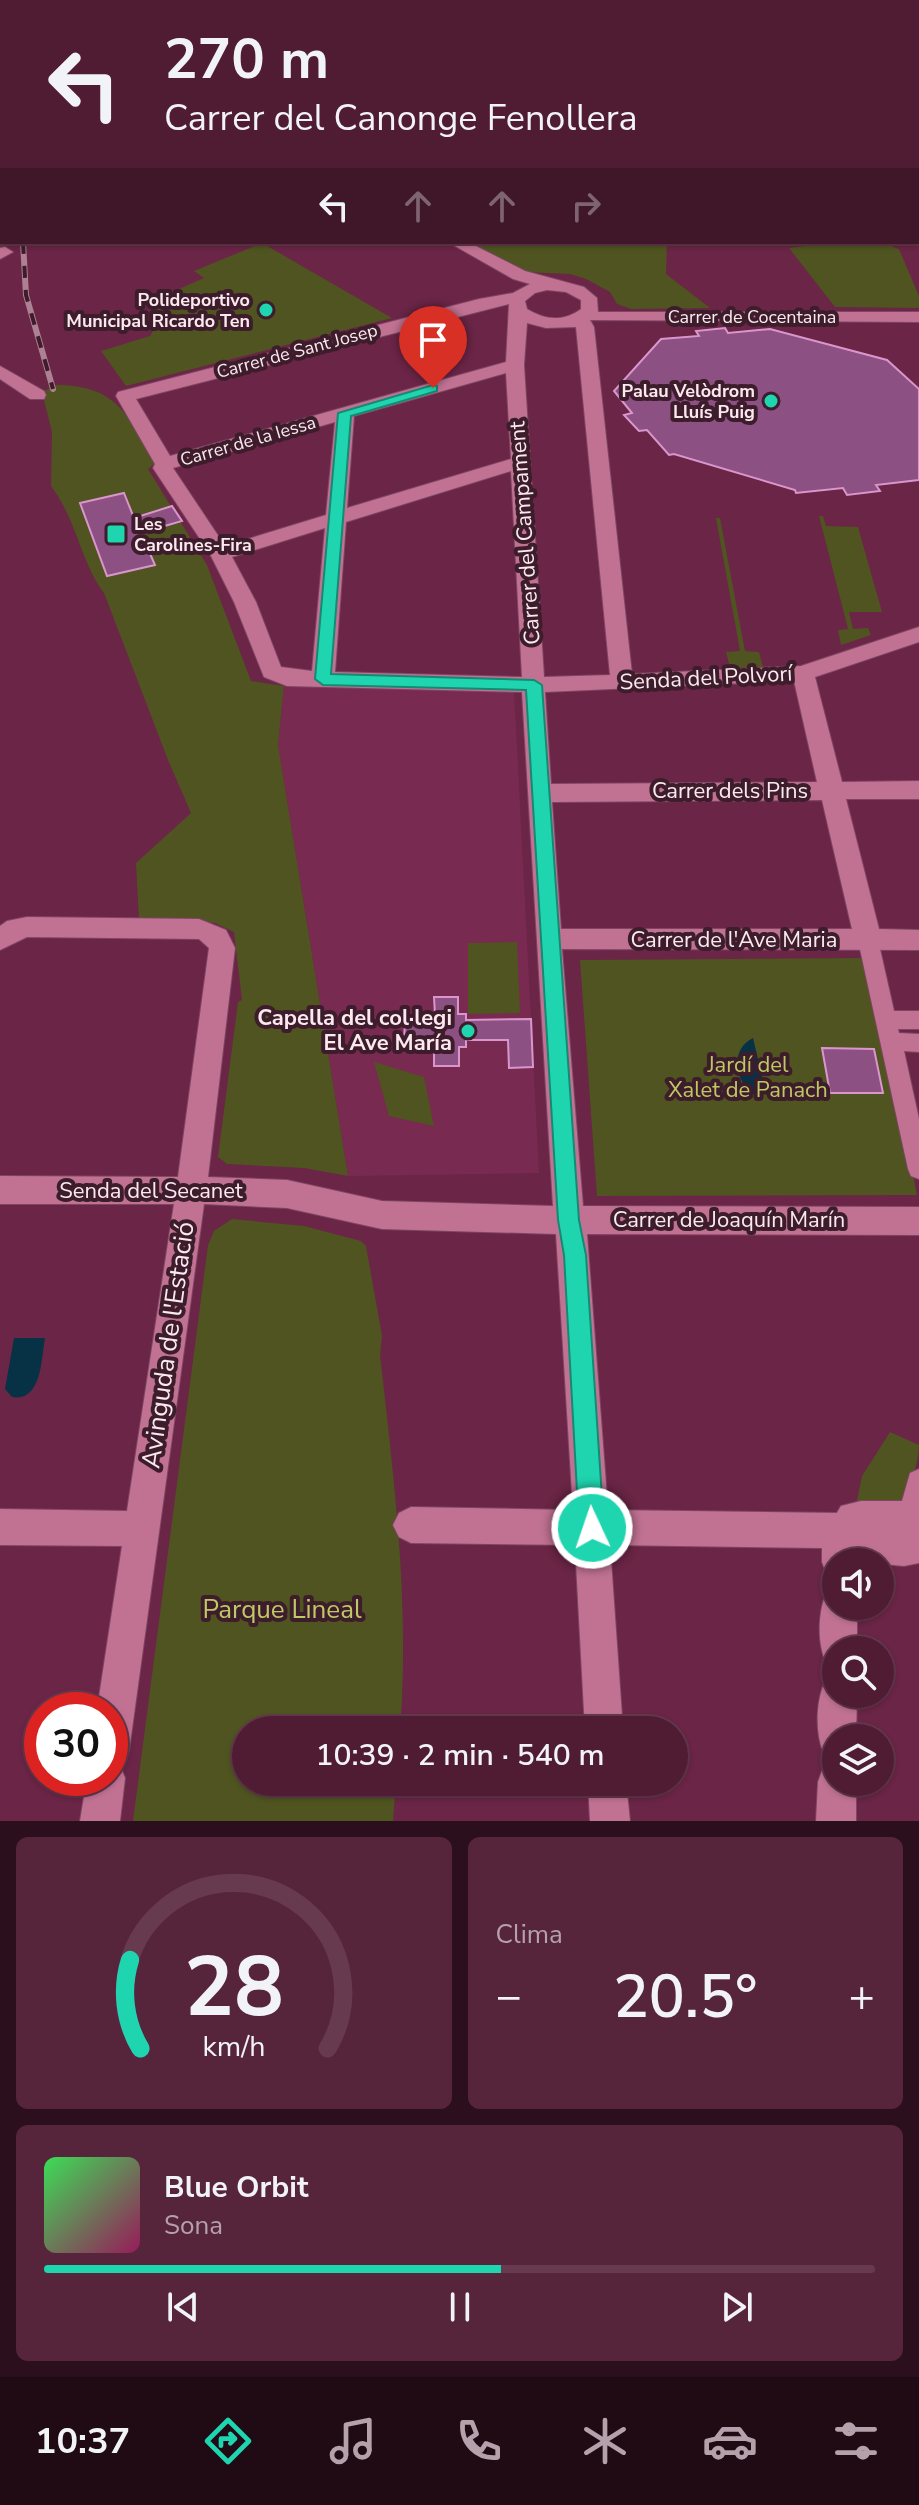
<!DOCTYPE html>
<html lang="es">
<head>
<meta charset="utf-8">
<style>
  :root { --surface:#501c34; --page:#56253c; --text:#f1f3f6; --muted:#b4a1ac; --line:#673a4f; --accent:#1fd5b0 }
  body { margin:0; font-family:"Nunito Sans",sans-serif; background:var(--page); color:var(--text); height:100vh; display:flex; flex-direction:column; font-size:30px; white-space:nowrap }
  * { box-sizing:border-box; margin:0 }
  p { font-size:26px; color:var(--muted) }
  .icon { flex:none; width:44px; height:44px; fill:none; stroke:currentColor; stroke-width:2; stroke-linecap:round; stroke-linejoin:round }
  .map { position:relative; height:1821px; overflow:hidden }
  .drawer { display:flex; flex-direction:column; gap:16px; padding:16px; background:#2c0f1d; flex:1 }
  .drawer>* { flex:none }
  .hud { position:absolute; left:0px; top:0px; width:920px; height:244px; box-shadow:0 2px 6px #0004,0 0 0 2px var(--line); background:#501c34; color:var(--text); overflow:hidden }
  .buttons { position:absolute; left:822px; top:1548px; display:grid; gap:16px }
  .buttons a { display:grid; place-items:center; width:72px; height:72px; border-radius:50%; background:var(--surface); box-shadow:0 2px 6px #0004,0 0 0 2px var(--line); font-size:40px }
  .speed { position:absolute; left:24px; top:1692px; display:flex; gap:16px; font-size:40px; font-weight:700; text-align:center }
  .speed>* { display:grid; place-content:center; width:104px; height:104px; border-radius:50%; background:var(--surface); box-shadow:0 2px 6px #0004,0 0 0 2px var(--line); line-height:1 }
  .speed .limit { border:12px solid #d22; background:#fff; color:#111 }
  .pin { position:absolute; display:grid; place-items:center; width:68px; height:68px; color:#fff; margin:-82px -34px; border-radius:50% 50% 50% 0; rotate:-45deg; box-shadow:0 0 8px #0007 }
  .pin .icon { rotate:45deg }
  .me { position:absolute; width:88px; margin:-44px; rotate:357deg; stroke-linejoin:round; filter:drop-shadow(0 0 6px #0008) }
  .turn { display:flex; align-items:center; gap:28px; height:168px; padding:0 32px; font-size:36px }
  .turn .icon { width:104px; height:104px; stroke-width:2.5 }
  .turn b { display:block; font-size:56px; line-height:68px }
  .lanes { display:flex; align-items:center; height:76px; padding:0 32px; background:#0003; justify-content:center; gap:40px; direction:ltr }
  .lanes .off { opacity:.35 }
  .big { font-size:60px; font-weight:600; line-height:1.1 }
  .drawer .widget { flex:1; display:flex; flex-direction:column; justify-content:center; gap:12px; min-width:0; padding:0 28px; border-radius:12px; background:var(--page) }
  .drawer .dial { align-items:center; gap:0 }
  .dial svg { height:208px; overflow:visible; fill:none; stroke:var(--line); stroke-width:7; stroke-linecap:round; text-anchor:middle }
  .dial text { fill:var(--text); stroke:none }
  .song { display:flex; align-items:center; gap:24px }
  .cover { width:96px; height:96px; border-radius:12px; background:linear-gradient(135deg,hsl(130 70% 55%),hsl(330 70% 35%)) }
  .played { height:8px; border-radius:4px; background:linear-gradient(90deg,var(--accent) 55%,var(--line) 55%) }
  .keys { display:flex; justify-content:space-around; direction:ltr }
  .heat { display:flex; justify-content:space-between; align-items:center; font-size:44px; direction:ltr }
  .drawer .tiles { flex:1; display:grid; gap:16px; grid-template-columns:1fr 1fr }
  .widget:last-child { grid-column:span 2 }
  .trip { position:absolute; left:232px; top:1716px; width:456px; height:80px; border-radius:40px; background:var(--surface); box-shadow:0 2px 6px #0004,0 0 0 2px var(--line); font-weight:600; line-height:80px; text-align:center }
  .menu { display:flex; height:128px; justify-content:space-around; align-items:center; background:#200b15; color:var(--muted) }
  .menu .icon { width:56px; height:56px }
  .menu .selected { color:var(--accent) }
  .menu b { font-size:36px; color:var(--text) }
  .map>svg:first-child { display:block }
  .built { fill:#792a50 }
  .green { fill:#4f5420 }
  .water { fill:#073245 }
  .building { fill:#8d5082; stroke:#da96cc; stroke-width:2 }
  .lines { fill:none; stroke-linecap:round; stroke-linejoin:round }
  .pedestrian-casing { stroke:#7e4663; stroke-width:2 }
  .minor-casing { stroke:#7e4663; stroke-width:2 }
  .tertiary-casing { stroke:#7e4663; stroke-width:2 }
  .secondary-casing { stroke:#7e4663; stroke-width:2 }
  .trunk-casing { stroke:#7e4663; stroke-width:2 }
  .pedestrian { fill:#c17293; fill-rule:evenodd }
  .minor { fill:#c17293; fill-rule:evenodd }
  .tertiary { fill:#c17293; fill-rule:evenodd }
  .secondary { fill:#c17293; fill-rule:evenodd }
  .trunk { fill:#a288c2; fill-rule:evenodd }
  .rail-casing { stroke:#ae8094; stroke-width:6 }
  .rail { stroke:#3d1d2b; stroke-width:4; stroke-dasharray:12; stroke-linecap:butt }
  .route { fill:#1fd5b0; stroke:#148a72; stroke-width:2 }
  .poi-dot { fill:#1fd5b0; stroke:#3d1d2b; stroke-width:3 }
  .labels { text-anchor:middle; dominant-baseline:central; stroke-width:8; stroke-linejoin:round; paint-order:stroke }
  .far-poi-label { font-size:18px; font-weight:bold; fill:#fbe9ef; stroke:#3d1d2b; text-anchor:end }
  .far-street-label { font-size:18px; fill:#fbe9ef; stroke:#3d1d2b }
  .street-label { font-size:22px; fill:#fbe9ef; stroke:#3d1d2b }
  .poi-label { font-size:22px; font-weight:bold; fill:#fbe9ef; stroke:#3d1d2b; text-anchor:end }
  .park-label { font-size:22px; fill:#bec865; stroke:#3d1d2b }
  .near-street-label { font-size:26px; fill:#fbe9ef; stroke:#3d1d2b }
  .near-park-label { font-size:26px; fill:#bec865; stroke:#3d1d2b }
</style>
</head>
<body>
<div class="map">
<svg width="919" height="1821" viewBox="0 0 919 1821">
  <rect width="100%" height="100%" fill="#6b2546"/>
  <path class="built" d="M 284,686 L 514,691 L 539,1173 L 348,1176 L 278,745 Z"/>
  <path class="green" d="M 466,242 L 667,242 L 666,274 L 710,308 L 631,309 L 617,304 L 610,292 L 586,279 L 570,274 L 524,272 Z
    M 838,242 L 885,244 L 899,249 L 919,296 L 919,308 L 835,307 L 789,248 Z
    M 262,243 L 392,318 L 126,386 L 101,351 L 150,336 L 162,316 L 144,304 L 204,278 L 194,271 Z
    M 56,385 C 117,385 126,415 158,461 L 148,469 L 207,565 L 251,681 L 284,686 L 278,745 L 348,1176 L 304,1168 L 227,1164 L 218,1157 L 238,1002 L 242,1000 L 234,932 L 215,923 L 139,919 L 136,863 L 191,813 L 168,760 L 104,593 C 79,559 78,522 51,486 L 52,432 L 42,392 Z
    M 819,516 L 823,516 L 826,526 L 858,527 L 882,612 L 849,612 L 853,629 L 868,628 L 871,635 L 841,645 L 838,630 L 848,629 Z
    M 716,518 L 720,518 L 745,651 L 759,652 L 763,667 L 730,668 L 726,652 L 740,651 Z
    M 517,942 L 520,1013 L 468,1014 L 468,943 Z
    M 862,958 L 876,1024 L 881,1024 L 917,1195 L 597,1196 L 580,960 Z
    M 374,1062 L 424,1077 L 434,1126 L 389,1116 Z
    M 232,1219 L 304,1226 L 361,1241 L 366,1246 L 382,1336 L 380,1355 C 394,1479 410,1605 400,1730 L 246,1730 L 246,1782 L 396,1782 L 393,1821 L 133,1821 L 208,1245 L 214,1231 Z
    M 890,1432 L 919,1445 C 919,1467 907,1487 904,1510 L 855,1510 L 862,1476 Z"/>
  <path class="water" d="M 753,1038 L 762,1076 L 763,1099 C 737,1091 726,1051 753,1038 Z
    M 14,1338 L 45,1338 C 41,1359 42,1402 12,1397 L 5,1389 Z"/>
  <path class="building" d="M 725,328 L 728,333 L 770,329 L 887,360 L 919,389 L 919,480 L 876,485 L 880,491 L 847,495 L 843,488 L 796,493 L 795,490 L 674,454 L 669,455 L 647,430 L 639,431 L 624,415 L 632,413 L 614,391 L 661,339 L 699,336 L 696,331 Z
    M 124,493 L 134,518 L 172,506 L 182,521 L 141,533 L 155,565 L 107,576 L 80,503 Z
    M 434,997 L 458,997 L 458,1014 L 466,1014 L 466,1020 L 531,1019 L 533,1067 L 509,1068 L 508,1040 L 466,1040 L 466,1047 L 459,1047 L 459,1066 L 434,1066 L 434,1047 L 426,1047 L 426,1041 L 404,1041 L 405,1021 L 427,1021 L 427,1015 L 435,1015 Z
    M 822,1048 L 874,1049 L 883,1093 L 830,1093 Z"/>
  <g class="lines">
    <defs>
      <path id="pedestrian" d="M 868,932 L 875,934 L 878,940 L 894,1011 L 919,1011 L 919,1029 L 898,1029 L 899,1033 L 919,1034 L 919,1052 L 904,1051 L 919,1119 L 919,1179 L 911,1176 L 908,1169 L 858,940 L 861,934 Z
        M 919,1469 L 919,1563 L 904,1566 L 861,1562 L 853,1551 L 851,1538 L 840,1545 L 830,1541 L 826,1531 L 841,1506 L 861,1501 L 902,1501 L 910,1473 Z"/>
      <path id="minor" d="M 57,0 L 69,0 L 69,2 L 57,2 Z
        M 164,0 L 180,0 L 181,2 L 165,2 Z
        M 448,242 L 468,242 L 525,271 L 584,287 L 597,298 L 598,312 L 919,312 L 919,322 L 590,320 L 594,327 L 632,674 L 801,666 L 919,627 L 919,642 L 815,677 L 842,782 L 919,781 L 919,799 L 846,799 L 879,929 L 919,930 L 919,950 L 562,949 L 583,1206 L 919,1207 L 919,1235 L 587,1234 L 608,1510 L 840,1513 L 852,1519 L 858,1531 L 858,1562 L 836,1562 L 836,1578 L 827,1575 L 822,1562 L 822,1548 L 610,1545 L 623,1730 L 585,1730 L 575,1545 L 411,1543 L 399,1537 L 393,1525 L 399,1513 L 411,1507 L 573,1510 L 556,1234 L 382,1229 L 287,1208 L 204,1204 L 129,1751 L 120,1766 L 125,1778 L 120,1821 L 80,1821 L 87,1778 L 110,1778 L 110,1710 L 97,1710 L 122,1546 L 0,1545 L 0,1509 L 127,1511 L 174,1204 L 0,1204 L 0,1176 L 178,1177 L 209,948 L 199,939 L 27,937 L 0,950 L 0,926 L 7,921 L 27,917 L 199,919 L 226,930 L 235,948 L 208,1177 L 287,1180 L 382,1201 L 553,1206 L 522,692 L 287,686 L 264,677 L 234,602 L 210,554 L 153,468 L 155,464 L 116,396 L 118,392 L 479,299 L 513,293 L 530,284 L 513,279 ZM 547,290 L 566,292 L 581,300 L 581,309 C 564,322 545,320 527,309 L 525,301 L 535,293 ZM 509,304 L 506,362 L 170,456 L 136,399 ZM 527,323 L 546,328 L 576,327 L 610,675 L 544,677 L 524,365 ZM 506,373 L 511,459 L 347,508 L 354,416 ZM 335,422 L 326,515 L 225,546 L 173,468 ZM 511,471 L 522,677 L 335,672 L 346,522 ZM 325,528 L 312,671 L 281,667 L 256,602 L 232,557 ZM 794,681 L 817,782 L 551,784 L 545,692 ZM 822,800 L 852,929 L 561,929 L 552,802 Z
        M 5,247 L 13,252 L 0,259 L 0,248 Z
        M 0,366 L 44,391 L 46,395 L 44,399 L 30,399 L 0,379 Z
        M 836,1589 L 836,1606 L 857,1606 L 857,1650 L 836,1650 L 836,1667 L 826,1663 C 817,1642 818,1614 826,1593 Z
        M 836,1676 L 836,1694 L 857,1694 L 856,1738 L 836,1738 L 836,1757 L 823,1752 C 815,1730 816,1702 825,1681 Z
        M 836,1763 L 836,1782 L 856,1782 L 856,1821 L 816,1821 L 818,1782 L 823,1768 Z
        M 588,1782 L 626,1782 L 630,1821 L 590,1821 Z"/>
      <path id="tertiary" d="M 429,0 L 453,0 L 455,2 L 431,2 Z
        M 918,78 L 919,78 L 919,88 L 918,88 Z
        M 0,154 L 2,154 L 2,166 L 0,166 Z"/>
      <path id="secondary" d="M 918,181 L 919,181 L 919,193 L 918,193 Z"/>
      <path id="trunk" d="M 0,110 L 2,110 L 2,124 L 0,124 Z
        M 918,163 L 919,163 L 919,178 L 918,178 Z"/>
    </defs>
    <use href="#pedestrian" class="pedestrian-casing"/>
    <use href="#minor" class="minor-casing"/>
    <use href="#tertiary" class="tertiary-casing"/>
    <use href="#secondary" class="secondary-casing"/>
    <use href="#trunk" class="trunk-casing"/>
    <use href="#pedestrian" class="pedestrian"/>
    <use href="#minor" class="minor"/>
    <use href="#tertiary" class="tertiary"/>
    <use href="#secondary" class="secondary"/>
    <use href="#trunk" class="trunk"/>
    <defs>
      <path id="rail" d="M 23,242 L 26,295 L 53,389"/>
    </defs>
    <use href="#rail" class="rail-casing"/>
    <use href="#rail" class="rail"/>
  </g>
  <path class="route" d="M 433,385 L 437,386 L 437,391 L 351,416 L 331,674 L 534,680 L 542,685 L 579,1220 L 586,1255 L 604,1528 L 600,1537 L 592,1540 L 583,1537 L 579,1528 L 564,1255 L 558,1220 L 526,690 L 323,685 L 315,679 L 338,413 Z"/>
  <g class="poi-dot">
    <circle cx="266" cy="310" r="8"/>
    <circle cx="771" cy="401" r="8"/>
    <rect x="106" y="524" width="20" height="20" rx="4"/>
    <circle cx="468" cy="1031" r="8"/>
  </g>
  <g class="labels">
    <g class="far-poi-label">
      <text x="250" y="300">Polideportivo<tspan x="250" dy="21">Municipal Ricardo Ten</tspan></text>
      <text x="755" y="391">Palau Velòdrom<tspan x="755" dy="21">Lluís Puig</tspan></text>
      <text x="134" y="524" text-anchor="start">Les<tspan x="134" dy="21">Carolines-Fira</tspan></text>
    </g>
    <g class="far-street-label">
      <text x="752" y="317">Carrer de Cocentaina</text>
      <text transform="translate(297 351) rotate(-15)">Carrer de Sant Josep</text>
      <text transform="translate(248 441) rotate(-16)">Carrer de la Iessa</text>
    </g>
    <g class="street-label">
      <text transform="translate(525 533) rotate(-94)">Carrer del Campament</text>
      <text transform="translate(706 678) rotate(-3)">Senda del Polvorí</text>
      <text x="730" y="791">Carrer dels Pins</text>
      <text x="734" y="940">Carrer de l'Ave Maria</text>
      <text x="151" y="1191">Senda del Secanet</text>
      <text x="729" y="1220">Carrer de Joaquín Marín</text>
    </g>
    <g class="poi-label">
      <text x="452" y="1018">Capella del col·legi<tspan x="452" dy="25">El Ave María</tspan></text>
    </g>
    <g class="park-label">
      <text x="748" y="1065">Jardí del<tspan x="748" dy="25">Xalet de Panach</tspan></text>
    </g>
    <g class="near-street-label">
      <text transform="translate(168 1345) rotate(-82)">Avinguda de l'Estació</text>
    </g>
    <g class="near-park-label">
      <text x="282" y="1609">Parque Lineal</text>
    </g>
  </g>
</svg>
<div class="buttons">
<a><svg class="icon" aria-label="sound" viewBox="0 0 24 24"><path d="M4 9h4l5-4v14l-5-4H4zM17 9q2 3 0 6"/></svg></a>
<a><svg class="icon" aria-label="search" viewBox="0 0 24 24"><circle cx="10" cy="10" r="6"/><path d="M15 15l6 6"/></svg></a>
<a><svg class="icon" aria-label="layers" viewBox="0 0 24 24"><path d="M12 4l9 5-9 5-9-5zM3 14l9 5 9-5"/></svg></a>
</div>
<div class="speed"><div class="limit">30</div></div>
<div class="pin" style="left:433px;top:388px;background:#d93025"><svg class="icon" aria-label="arrive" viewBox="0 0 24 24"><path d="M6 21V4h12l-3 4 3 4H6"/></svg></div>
<svg class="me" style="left:592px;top:1528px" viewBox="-20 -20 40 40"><circle r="17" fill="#1fd5b0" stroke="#fff" stroke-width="3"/><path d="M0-11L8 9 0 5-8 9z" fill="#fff"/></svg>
<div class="trip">10:39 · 2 min · 540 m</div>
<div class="hud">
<div class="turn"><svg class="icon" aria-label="left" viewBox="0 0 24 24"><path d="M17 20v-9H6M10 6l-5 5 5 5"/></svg><div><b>270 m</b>Carrer del Canonge Fenollera</div></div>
<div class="lanes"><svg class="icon" aria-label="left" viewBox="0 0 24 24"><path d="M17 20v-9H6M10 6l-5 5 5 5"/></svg><svg class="icon off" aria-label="ahead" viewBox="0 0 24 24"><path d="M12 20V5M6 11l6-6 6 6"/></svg><svg class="icon off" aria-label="ahead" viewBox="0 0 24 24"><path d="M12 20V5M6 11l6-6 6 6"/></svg><svg class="icon off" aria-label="right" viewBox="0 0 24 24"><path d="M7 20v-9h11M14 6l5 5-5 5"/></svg></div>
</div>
</div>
<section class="drawer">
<div class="tiles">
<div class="widget dial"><svg viewBox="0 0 100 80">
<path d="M14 69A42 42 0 1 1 86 69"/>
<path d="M14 69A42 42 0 0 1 10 35" stroke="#1fd5b0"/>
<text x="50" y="56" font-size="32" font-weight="700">28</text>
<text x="50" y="72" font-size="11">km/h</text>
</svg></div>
<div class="widget"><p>Clima</p>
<div class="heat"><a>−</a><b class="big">20.5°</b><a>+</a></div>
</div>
<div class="widget">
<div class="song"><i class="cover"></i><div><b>Blue Orbit</b><p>Sona</p></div></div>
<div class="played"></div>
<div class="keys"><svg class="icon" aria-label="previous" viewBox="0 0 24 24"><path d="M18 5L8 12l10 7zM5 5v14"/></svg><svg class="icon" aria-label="pause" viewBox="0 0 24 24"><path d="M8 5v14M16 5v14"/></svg><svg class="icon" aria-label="next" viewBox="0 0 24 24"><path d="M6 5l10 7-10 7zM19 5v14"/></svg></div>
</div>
</div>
</section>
<nav class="menu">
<b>10:37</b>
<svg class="icon selected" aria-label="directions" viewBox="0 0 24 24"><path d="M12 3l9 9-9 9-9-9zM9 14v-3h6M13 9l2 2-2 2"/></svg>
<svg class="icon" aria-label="music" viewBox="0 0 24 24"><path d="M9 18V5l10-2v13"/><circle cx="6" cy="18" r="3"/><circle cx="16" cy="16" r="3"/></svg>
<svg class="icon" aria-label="phone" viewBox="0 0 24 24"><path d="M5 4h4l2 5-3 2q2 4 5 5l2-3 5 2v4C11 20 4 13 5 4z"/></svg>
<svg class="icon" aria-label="climate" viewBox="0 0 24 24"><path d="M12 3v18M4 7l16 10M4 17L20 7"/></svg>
<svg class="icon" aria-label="car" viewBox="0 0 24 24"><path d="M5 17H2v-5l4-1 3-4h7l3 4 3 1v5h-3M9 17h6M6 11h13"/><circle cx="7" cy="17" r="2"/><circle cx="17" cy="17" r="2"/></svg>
<svg class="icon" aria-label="filters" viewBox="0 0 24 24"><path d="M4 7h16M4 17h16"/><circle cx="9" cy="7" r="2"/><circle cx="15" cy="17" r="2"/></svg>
</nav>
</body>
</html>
